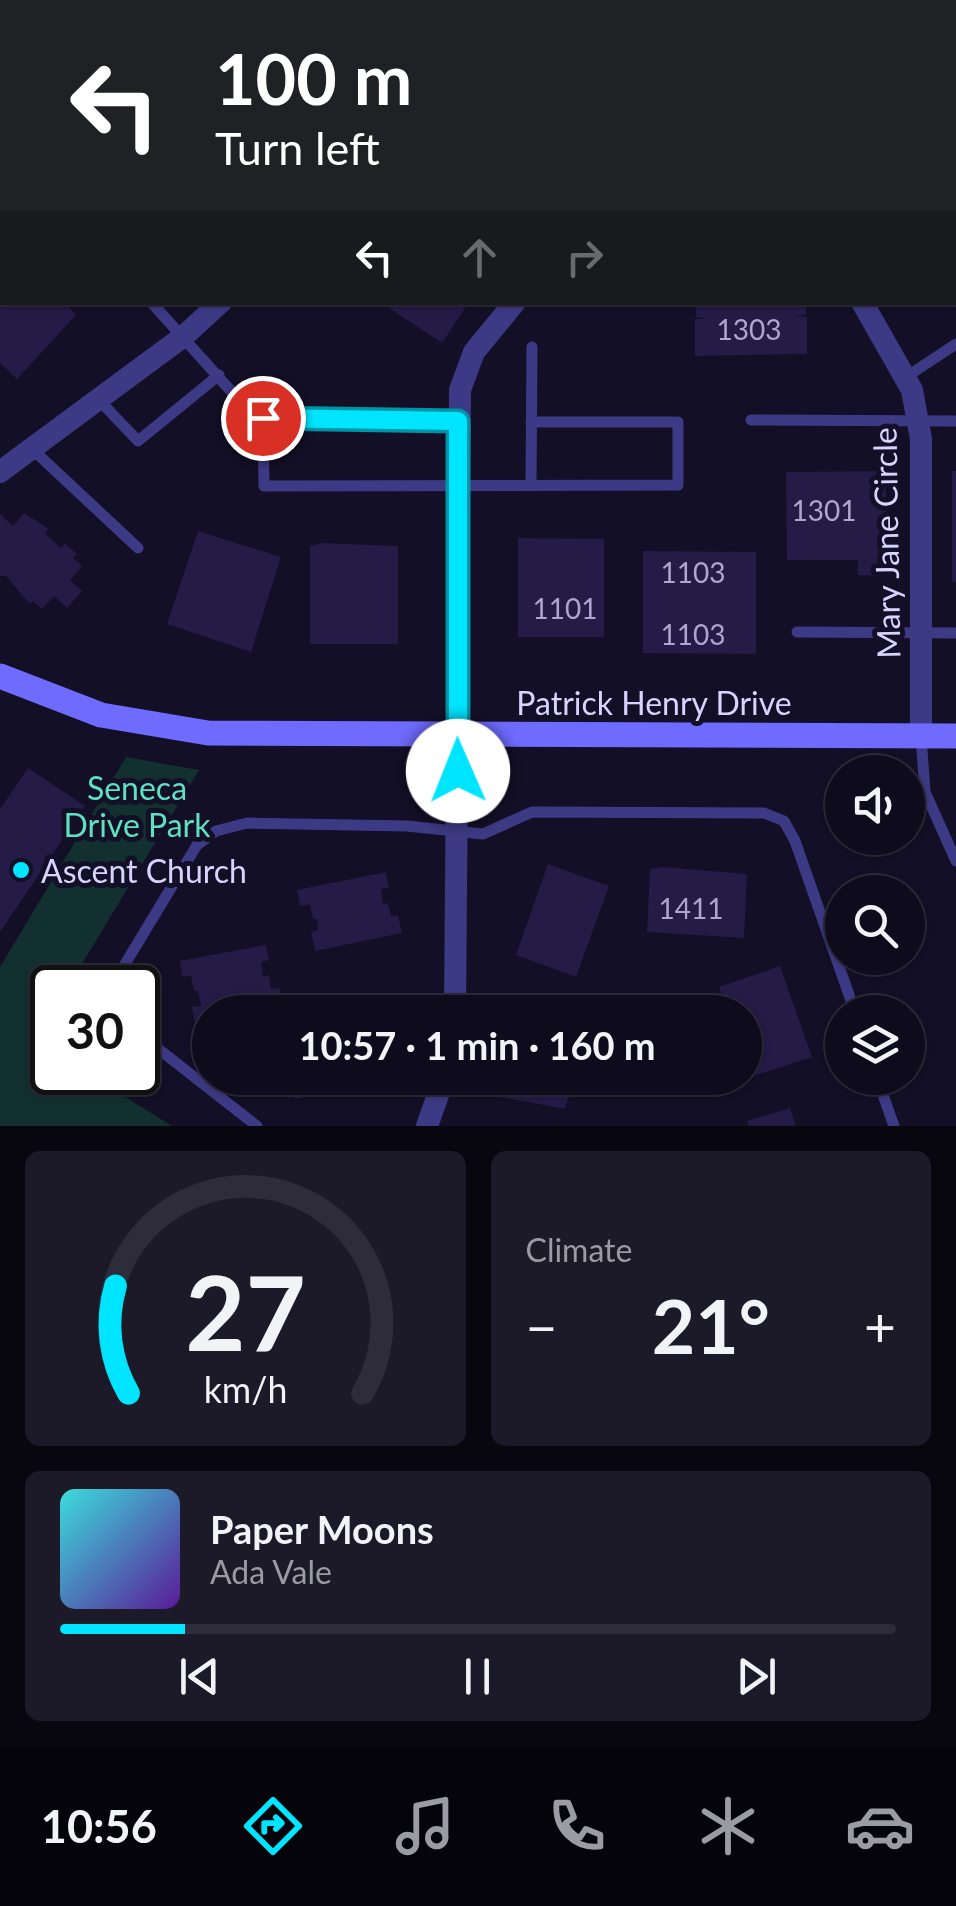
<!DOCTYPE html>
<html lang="en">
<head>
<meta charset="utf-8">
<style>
  :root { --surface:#0e0b1c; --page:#1c1929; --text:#f1f3f6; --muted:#9b9ba3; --line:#2e2b3b; --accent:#00e5ff }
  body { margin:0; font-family:Lato,sans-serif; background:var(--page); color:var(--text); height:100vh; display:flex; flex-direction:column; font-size:38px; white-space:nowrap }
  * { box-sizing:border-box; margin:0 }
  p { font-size:32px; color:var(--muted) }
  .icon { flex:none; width:55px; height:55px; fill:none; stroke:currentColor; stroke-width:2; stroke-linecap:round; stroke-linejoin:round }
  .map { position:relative; height:1126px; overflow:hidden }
  .drawer { display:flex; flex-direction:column; gap:25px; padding:25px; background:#08060f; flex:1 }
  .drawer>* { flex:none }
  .guide { position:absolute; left:0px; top:0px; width:958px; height:305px; box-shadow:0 2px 8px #0004,0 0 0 2px var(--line); background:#202124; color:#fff; overflow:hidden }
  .tools { position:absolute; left:825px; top:755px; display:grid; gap:20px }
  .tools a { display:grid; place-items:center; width:100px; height:100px; border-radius:50%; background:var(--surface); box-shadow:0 2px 8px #0004,0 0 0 2px var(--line); font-size:50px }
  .speed { position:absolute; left:30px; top:965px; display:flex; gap:20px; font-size:50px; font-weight:700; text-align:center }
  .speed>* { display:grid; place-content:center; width:130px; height:130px; border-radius:50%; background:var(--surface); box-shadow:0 2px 8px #0004,0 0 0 2px var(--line); line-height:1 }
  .speed .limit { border:5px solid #111; border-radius:15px; background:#fff; color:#111 }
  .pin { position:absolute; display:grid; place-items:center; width:85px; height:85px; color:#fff; margin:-42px; border:5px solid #fff; border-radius:50%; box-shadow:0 2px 10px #0007 }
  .me { position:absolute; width:110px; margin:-55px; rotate:359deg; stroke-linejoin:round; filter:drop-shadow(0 0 8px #0008) }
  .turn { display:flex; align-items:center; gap:35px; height:210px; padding:0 50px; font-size:45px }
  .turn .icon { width:130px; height:130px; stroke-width:2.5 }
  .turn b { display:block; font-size:70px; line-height:85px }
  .lanes { display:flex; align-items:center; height:95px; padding:0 50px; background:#0003; justify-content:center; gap:50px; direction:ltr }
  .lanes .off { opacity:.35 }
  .big { font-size:75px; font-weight:700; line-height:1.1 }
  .drawer .widget { flex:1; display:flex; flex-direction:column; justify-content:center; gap:15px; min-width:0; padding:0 35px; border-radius:15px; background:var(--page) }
  .drawer .dial { align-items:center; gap:0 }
  .dial svg { height:260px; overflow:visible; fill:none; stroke:var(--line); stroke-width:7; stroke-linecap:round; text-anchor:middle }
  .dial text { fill:var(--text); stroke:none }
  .song { display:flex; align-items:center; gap:30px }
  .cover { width:120px; height:120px; border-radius:15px; background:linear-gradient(135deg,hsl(180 70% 55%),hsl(270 70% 35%)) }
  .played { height:10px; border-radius:5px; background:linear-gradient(90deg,var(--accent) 15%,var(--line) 15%) }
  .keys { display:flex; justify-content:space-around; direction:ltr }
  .heat { display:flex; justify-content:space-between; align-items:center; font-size:55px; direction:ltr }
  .drawer .tiles { flex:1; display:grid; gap:25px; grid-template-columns:1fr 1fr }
  .widget:last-child { grid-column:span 2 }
  .trip { position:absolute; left:192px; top:995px; width:570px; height:100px; border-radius:50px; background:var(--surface); box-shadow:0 2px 8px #0004,0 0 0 2px var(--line); font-weight:700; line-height:100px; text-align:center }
  .tabs { display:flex; height:160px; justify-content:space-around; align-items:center; background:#06040b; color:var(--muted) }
  .tabs .icon { width:70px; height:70px }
  .tabs .active { color:var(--accent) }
  .tabs b { font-size:45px; color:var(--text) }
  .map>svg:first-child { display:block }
  .green { fill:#12302f }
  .water { fill:#0a1f44 }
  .building { fill:#241b47 }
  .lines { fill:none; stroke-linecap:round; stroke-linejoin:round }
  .lane { stroke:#3d3a85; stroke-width:11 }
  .street { stroke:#3d3a85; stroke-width:22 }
  .secondary { stroke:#6f6bff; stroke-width:25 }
  .route-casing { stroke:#0095a6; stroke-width:25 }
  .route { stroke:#00e5ff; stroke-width:18 }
  .poi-dot { fill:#00e5ff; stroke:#130f26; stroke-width:4 }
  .labels { text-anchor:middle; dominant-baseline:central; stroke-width:10; stroke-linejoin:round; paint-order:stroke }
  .number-label { font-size:28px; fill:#aca6d1 }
  .street-label { font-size:32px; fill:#d9d4ff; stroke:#130f26 }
  .park-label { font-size:32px; fill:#5fe0c0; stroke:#130f26 }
  .poi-label { font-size:32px; fill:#d9d4ff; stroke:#130f26; text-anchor:start }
</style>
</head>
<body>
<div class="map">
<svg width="956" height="1126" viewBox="0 0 956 1126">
  <rect width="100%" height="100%" fill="#130f26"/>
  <path class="green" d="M 126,757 L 199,770 L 68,987 L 52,988 L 52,1013 L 36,1040 L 52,1051 L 52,1072 L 87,1073 L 172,1126 L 0,1126 L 0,967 Z"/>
  <path class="water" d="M 631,0 L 907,0 L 903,2 Z"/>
  <path class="building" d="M 0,302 L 64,302 L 76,315 L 17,379 L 0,363 Z
    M 380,302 L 469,302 L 442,343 Z
    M 696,302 L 806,302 L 806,315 L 794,315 L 807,317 L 807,354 L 695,356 L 695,319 L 707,319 L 696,317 Z
    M 885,471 L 888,547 L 886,559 L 878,559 L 877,576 L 858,575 L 858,560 L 787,560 L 786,472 Z
    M 952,471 L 956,471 L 956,582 L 952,582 Z
    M 24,513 L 49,529 L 45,533 L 61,548 L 65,544 L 77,554 L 73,558 L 82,566 L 70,580 L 82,591 L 67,608 L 54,596 L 42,609 L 33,601 L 30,604 L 6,576 L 0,576 L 0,514 L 13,526 Z
    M 198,531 L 281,557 L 251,652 L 167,624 Z
    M 518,538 L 604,539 L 604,637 L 518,637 Z
    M 323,543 L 398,546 L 398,644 L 310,644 L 310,546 Z
    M 643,551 L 756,552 L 756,654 L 643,653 Z
    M 28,768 L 85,806 L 0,932 L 0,809 Z
    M 548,864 L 609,886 L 576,977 L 516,955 Z
    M 662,867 L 747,874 L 744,938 L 647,932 L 650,869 Z
    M 386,872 L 389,888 L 381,889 L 383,904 L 388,903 L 391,916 L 398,915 L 402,933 L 315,951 L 311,932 L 318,930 L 317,919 L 313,919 L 310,904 L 300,906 L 297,890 Z
    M 266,945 L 269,960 L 261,962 L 263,977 L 269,975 L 271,989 L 280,988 L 283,1006 L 249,1012 L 210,1012 L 210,1020 L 195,1023 L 192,1007 L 201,1006 L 198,991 L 194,991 L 191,976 L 182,977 L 180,961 Z
    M 780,966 L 812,1057 L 750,1077 L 745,1069 L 745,1012 L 726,1012 L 719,987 Z
    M 521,1003 L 563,1011 L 563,1012 L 519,1012 Z
    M 299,1078 L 381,1078 L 382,1081 L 295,1099 L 292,1083 L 300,1081 Z
    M 504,1078 L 574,1078 L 565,1109 L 502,1097 Z
    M 790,1108 L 796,1126 L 749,1126 L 747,1121 Z"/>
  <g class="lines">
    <path class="lane" d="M 151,302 L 248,410 L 263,418 L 458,421
      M 906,377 L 956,344
      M 97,398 L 138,441 L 219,375
      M 263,418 L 264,486 L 678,485 L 678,422 L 531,422
      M 751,420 L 956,421
      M 31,448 L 138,548
      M 531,485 L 532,347
      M 797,632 L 956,633
      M 921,736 L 925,792 L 956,861
      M 123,988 L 122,969 L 197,845 L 216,831 L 247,823 L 407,826 L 483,834 L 532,812 L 764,813 L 784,821 L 795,841 L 855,1012
      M 138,1033 L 257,1126
      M 877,1078 L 894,1126"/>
    <path class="street" d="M 494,2 L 496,0
      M 862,302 L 912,390 L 921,439 L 921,736
      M 0,472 L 184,336 L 221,302
      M 455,1012 L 460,390 L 474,352 L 515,302
      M 427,1126 L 444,1078"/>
    <path class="secondary" d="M 0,676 L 101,715 L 208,733 L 956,736"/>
  </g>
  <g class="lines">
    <defs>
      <path id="route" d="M 263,418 L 458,421 L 458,771"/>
    </defs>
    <use href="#route" class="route-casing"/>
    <use href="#route" class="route"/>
  </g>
  <circle class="poi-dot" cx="21" cy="870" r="10"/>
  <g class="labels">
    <g class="number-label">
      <text x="749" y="329">1303</text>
      <text x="824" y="510">1301</text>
      <text x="693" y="572">1103</text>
      <text x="565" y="608">1101</text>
      <text x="693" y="634">1103</text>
      <text x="691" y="908">1411</text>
    </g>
    <g class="street-label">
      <text transform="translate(886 543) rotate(-91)">Mary Jane Circle</text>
      <text x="654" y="702">Patrick Henry Drive</text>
    </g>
    <g class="park-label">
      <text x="137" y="787">Seneca<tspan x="137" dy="37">Drive Park</tspan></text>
    </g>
    <g class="poi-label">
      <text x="41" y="870">Ascent Church</text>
    </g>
  </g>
</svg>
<div class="tools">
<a><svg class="icon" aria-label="sound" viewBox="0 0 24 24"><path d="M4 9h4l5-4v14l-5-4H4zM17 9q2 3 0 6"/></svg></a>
<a><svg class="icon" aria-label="search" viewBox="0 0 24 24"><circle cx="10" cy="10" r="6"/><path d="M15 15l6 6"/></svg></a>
<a><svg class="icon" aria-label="layers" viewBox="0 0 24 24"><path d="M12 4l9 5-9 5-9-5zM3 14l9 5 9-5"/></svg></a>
</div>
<div class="speed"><div class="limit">30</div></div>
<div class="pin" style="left:263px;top:418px;background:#d93025"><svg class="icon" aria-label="arrive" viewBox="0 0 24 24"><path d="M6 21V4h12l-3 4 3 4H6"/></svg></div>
<svg class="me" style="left:458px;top:771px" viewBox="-20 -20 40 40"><circle r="19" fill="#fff"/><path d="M0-13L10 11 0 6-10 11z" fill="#00e5ff"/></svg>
<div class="trip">10:57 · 1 min · 160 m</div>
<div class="guide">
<div class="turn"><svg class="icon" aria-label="left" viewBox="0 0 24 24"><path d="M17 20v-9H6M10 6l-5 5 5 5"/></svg><div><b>100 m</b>Turn left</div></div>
<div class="lanes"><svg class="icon" aria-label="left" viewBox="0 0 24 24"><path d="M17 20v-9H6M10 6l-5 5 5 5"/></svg><svg class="icon off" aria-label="ahead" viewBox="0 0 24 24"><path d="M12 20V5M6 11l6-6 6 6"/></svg><svg class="icon off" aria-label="right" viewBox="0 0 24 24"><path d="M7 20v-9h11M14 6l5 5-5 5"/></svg></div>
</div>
</div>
<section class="drawer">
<div class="tiles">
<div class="widget dial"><svg viewBox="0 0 100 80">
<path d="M14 69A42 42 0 1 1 86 69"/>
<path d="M14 69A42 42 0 0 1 10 36" stroke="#00e5ff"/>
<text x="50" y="56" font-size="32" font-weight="700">27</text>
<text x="50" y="72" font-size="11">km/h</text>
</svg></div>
<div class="widget"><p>Climate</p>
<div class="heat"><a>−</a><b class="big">21°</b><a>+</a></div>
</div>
<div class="widget">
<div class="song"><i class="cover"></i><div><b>Paper Moons</b><p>Ada Vale</p></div></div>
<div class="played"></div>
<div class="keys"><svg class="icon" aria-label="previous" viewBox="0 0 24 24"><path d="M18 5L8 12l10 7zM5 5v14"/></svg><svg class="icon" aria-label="pause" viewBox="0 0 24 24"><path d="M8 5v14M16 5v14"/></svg><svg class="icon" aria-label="next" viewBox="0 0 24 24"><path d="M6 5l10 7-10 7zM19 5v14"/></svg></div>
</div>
</div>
</section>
<nav class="tabs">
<b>10:56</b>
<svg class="icon active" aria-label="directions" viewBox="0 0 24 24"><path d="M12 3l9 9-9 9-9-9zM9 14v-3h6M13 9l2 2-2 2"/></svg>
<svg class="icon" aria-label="music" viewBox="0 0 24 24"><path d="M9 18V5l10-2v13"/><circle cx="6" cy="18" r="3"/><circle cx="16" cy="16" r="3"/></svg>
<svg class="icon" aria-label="phone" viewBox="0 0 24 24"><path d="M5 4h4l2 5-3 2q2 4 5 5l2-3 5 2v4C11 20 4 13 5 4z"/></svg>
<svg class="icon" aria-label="climate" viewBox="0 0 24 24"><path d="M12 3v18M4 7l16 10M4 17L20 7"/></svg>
<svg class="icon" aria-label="car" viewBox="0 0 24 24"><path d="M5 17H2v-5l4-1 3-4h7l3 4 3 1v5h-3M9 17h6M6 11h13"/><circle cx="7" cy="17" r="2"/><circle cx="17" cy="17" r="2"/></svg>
</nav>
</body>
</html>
